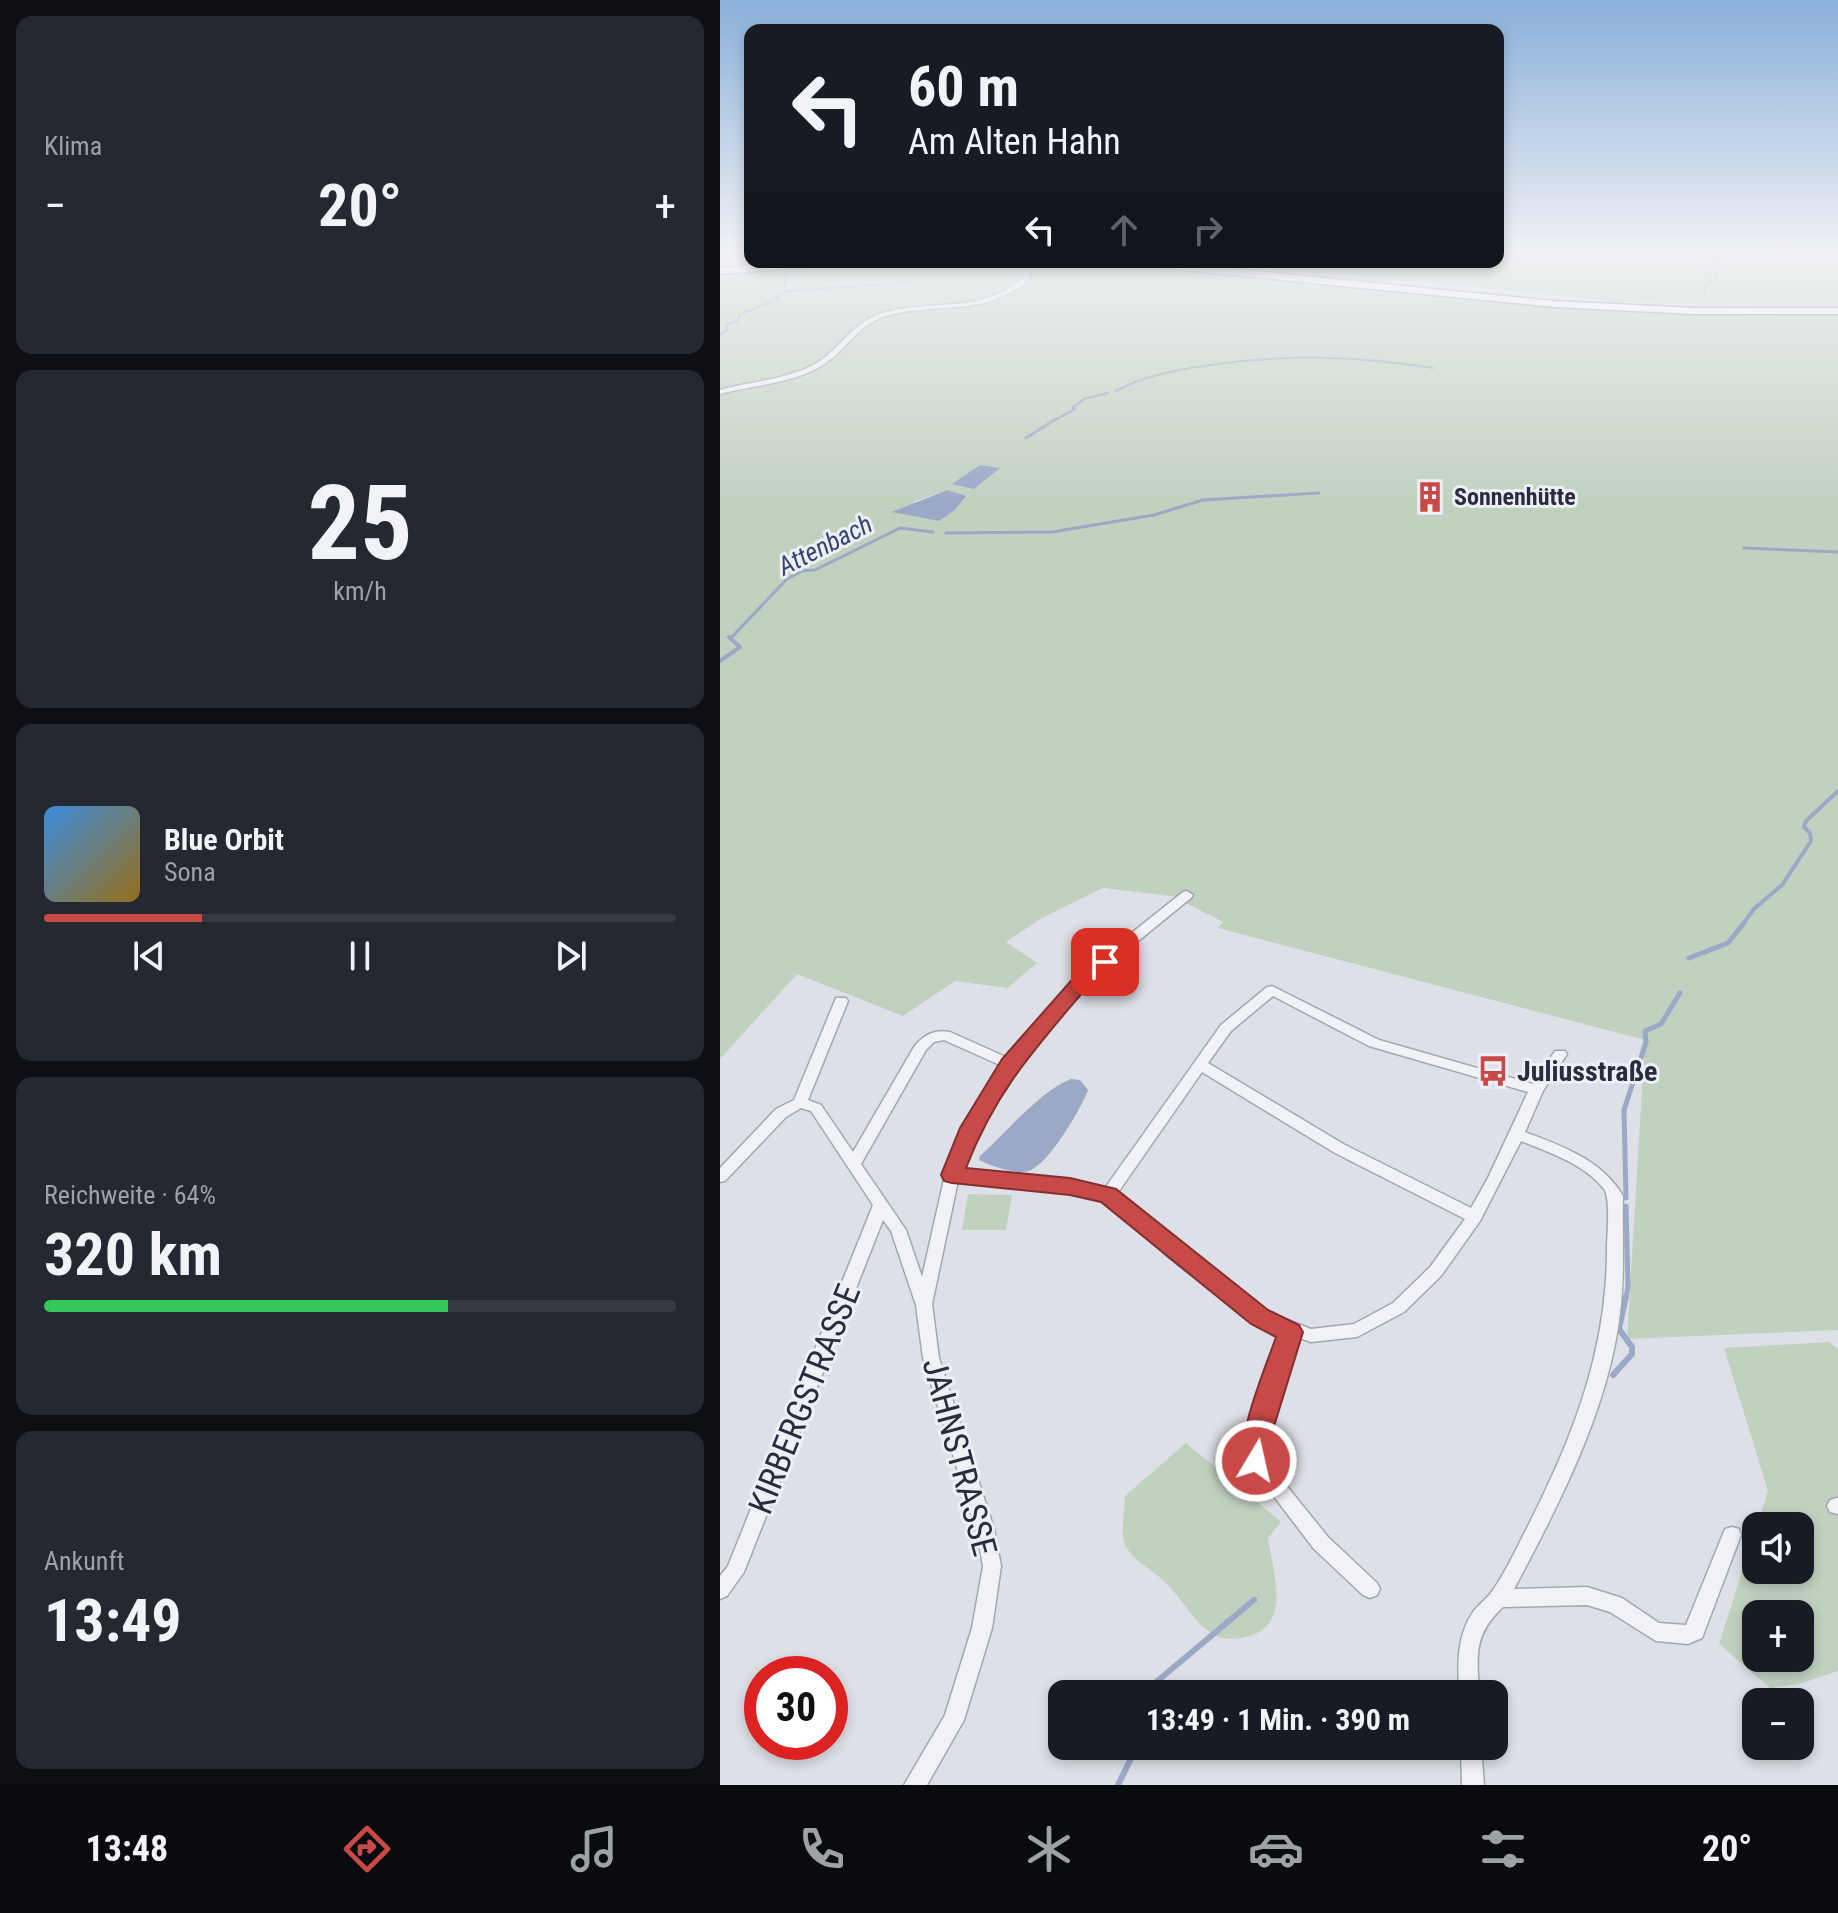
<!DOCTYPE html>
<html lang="de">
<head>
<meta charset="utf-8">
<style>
  :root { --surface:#171b24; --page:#242831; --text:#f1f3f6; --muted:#9ea1a6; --line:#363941; --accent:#c84a48 }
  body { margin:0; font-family:"Roboto Condensed",sans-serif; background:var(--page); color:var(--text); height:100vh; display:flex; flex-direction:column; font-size:30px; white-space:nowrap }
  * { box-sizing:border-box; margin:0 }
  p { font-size:26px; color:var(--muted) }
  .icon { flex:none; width:44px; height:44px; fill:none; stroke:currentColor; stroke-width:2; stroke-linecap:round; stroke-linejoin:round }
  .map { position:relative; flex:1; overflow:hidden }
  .panel { display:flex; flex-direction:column; gap:16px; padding:16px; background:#0d0f14; width:720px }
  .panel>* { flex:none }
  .guide { position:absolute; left:24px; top:24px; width:760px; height:244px; border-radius:16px; box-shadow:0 4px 12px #0003; background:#171b24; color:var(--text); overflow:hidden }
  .tools { position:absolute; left:1022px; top:1512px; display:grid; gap:16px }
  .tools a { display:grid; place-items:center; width:72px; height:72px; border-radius:16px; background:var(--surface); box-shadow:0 4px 12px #0003; font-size:40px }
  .speed { position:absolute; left:24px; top:1656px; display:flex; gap:16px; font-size:40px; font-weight:700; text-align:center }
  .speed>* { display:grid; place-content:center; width:104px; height:104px; border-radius:50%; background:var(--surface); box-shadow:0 4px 12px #0003; line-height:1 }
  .speed .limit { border:12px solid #d22; background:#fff; color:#111 }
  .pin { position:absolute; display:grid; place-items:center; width:68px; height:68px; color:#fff; margin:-34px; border-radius:16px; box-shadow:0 4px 12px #0006 }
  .me { position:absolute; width:88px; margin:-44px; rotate:9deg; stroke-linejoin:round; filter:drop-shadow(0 0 6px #0008) }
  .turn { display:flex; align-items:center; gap:28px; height:168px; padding:0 32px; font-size:36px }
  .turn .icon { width:104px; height:104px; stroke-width:2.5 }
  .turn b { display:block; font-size:56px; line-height:68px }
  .lanes { display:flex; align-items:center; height:76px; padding:0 32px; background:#0003; justify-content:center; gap:40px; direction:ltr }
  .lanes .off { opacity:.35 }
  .big { font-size:60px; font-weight:700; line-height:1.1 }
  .panel .widget { flex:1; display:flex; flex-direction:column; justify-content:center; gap:12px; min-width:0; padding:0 28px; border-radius:16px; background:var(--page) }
  .panel .dial { align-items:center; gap:0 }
  .dial b { font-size:104px; line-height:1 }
  .song { display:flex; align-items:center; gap:24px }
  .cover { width:96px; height:96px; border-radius:12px; background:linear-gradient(135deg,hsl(210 70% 55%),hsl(40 70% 35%)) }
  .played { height:8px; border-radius:4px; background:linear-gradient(90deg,var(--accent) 25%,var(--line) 25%) }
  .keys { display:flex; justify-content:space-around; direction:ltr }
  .heat { display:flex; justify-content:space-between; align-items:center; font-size:44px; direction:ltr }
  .charge { height:12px; border-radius:6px; background:linear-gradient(90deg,#34c759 64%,var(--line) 0) }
  .trip { position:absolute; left:328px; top:1680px; width:460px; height:80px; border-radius:16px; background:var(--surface); box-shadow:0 4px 12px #0003; font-weight:700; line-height:80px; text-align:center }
  .menu { display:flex; height:128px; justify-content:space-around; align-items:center; background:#090b0e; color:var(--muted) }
  .menu .icon { width:56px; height:56px }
  .menu .current { color:var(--accent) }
  .menu b { font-size:36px; color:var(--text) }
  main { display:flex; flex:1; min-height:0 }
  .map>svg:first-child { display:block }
  .green { fill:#c1d1c0; fill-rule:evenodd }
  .water { fill:#9ba8c6 }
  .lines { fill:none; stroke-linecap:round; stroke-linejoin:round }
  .stream-far4 { stroke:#9ba8c6; stroke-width:2 }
  .stream-far3 { stroke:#9ba8c6; stroke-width:3 }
  .stream-far2 { stroke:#9ba8c6; stroke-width:4 }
  .stream-far1 { stroke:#9ba8c6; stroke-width:5 }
  .stream { stroke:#9ba8c6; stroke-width:6 }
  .street-casing { stroke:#a4a6b1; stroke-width:3 }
  .highway-casing { stroke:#868b9d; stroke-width:3 }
  .street { fill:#f1f2f6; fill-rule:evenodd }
  .highway { fill:#fff; fill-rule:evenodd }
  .route { fill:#c84a48; stroke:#82302f; stroke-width:2 }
  .labels { text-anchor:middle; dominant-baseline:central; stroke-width:6; stroke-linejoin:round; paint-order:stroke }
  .far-poi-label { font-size:24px; font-weight:bold; fill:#282c3d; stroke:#eeeff5; text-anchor:start }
  .far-water-label { font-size:26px; font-style:italic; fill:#34456f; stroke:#eeeff5 }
  .poi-label { font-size:28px; font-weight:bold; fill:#282c3d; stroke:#eeeff5; text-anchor:start }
  .near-street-label { font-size:34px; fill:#282c3d; stroke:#eeeff5 }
</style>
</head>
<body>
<main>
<section class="panel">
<div class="widget"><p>Klima</p>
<div class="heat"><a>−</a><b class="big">20°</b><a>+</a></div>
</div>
<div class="widget dial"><b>25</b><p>km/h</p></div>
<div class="widget">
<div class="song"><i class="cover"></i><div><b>Blue Orbit</b><p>Sona</p></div></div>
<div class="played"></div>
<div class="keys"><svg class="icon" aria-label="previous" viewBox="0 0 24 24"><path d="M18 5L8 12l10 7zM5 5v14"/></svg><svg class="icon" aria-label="pause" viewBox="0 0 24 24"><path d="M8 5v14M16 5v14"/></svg><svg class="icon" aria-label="next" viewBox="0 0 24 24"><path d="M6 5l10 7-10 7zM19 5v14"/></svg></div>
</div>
<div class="widget"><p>Reichweite · 64%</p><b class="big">320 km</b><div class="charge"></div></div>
<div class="widget"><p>Ankunft</p><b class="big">13:49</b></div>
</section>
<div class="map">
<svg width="1118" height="1785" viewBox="0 0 1118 1785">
  <rect width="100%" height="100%" fill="#dee0e7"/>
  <path class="green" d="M 778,253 L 1118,253 L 1118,303 L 1016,305 L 893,301 L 494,262 L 778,262 Z
    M 307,262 C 453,262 597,285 742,300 C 867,312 993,318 1118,315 L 1118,1330 L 907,1339 L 925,1040 L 498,928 L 503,922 L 452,896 L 383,888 L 322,918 L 286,942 L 317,963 L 288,988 L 235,981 L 183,1016 L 77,974 L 0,1059 L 0,276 L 141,265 L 306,269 ZM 227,490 L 245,496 L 235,510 L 219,521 L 193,502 Z
    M 248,1194 L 292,1195 L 286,1230 L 242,1230 Z
    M 1109,1342 L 1118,1349 L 1118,1671 L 1079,1684 L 1050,1688 L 999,1644 L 1036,1528 L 1036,1570 L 1080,1570 L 1080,1526 L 1037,1526 L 1048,1491 L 1004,1348 ZM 1036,1614 L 1080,1614 L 1080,1658 L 1036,1658 Z
    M 466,1443 L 561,1522 L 548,1538 C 553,1573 573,1626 526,1637 C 518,1639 504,1640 496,1636 C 474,1624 463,1599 445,1582 C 432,1569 414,1562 405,1545 C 400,1533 405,1509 405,1496 Z"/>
  <path class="water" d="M 260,465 L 280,468 L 254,489 L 232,484 Z
    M 227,490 L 246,496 L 235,510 L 219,521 L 172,512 Z
    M 351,1079 L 360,1080 L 368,1090 C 361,1109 328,1165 309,1171 C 295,1175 272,1166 259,1160 L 260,1156 C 285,1134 321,1090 351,1079 Z"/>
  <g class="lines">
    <path class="stream-far4" d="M 1085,253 L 1118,257
      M 24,254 L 30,255
      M 51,262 L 60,265 L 66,273 L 65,286
      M 66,291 L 190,283
      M 984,297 L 987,283 L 997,277 L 993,265 L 1000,261 L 989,253
      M 0,335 L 7,330 L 6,325 L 18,320 L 19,315 L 50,302 L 66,291
      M 396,391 C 427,374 462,369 497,364 C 576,354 635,356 713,368
      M 333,421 L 355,409 L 352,408 L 364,399 L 388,393"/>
    <path class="stream-far3" d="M 306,438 L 336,419
      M 226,533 L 332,532 L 434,515 L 483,500 L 599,493
      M 1024,548 L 1118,552
      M 10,639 L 67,579 L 82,571 L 95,570 L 180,528 L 213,532"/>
    <path class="stream-far2" d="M 0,661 L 20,647 L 9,637
      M 1022,925 L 1034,909 L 1062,885 L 1091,841 L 1090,833 L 1084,827 L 1086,821 L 1118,791"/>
    <path class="stream-far1" d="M 969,958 L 1008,943 L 1024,923
      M 906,1198 L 904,1110 L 926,1042 L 925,1031 L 941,1024 L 960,993
      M 906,1298 L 908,1286 L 906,1206"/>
    <path class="stream" d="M 893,1375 L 912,1354 L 912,1347 L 899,1329 L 906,1296
      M 428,1694 L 429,1688 L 534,1600
      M 398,1785 L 417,1746"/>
    <defs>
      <path id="street" d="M 296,262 L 302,262 L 310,273 L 309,279 C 264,320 214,300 163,317 C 137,326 124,353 101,366 C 71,384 33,385 0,394 L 0,390 C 31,381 66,380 95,364 C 120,350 133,321 163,313 C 216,298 256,316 303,278 L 304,273 Z
        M 467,891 L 473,895 L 471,898 L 369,981 L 295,1067 L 258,1128 L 241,1170 L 337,1179 L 385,1188 L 501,1025 L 547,987 L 552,986 L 659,1040 L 813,1084 L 835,1051 L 845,1051 L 847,1054 L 823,1091 L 805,1132 C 842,1146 882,1160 903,1196 C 902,1235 905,1274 900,1313 C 889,1408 839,1505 794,1589 L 867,1587 L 902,1598 L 939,1623 L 966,1625 L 1005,1529 L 1012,1527 L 1019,1529 L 1021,1535 L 982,1638 L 968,1644 L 936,1641 L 890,1612 L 867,1605 L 783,1607 C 753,1635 757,1656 759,1694 L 739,1694 C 738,1665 736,1637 753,1612 C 759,1604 768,1598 773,1590 C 787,1570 797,1547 808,1526 C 853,1437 887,1351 887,1249 C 887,1235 891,1200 884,1189 C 865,1164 828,1152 801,1141 L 760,1221 L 721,1276 L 684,1312 L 637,1337 L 591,1342 L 577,1337 L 547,1436 L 545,1459 L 608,1537 L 657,1583 L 660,1589 L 657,1595 L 650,1598 L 643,1595 L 594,1549 L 527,1461 L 529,1436 L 562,1332 L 535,1322 L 507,1303 L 446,1255 L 384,1200 C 339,1183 285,1185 238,1181 L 212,1304 L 219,1358 L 274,1529 L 281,1566 L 272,1628 L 244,1720 L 207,1785 L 184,1785 L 225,1715 L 252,1628 L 263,1566 L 256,1529 L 203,1358 L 196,1305 L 171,1231 L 163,1220 L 24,1572 L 7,1596 L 0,1599 L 0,1576 L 8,1566 L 153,1205 L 91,1111 L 81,1108 L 66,1117 L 5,1181 L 0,1182 L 0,1168 L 56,1109 L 74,1100 L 116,998 L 126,998 L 128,1001 L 88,1100 L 101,1105 L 133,1152 L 194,1047 C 203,1035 215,1029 230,1032 L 288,1058 L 359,975 L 463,892 ZM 553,996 L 649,1046 L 808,1092 L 768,1178 L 751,1208 L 625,1145 L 488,1063 L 511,1031 ZM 224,1040 L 282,1066 L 244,1128 L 225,1175 L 202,1277 L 186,1230 L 141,1164 L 206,1050 L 214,1042 ZM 482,1072 L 615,1153 L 745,1219 L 710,1267 L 673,1303 L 634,1324 L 591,1329 L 547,1312 L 518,1294 L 430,1224 L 397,1194 Z
        M 1116,1498 L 1118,1498 L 1118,1514 L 1110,1512 L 1107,1506 L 1110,1500 Z
        M 741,1746 L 761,1746 L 764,1785 L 742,1785 Z"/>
      <path id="highway" d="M 79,262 L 125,262 L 120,265 L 0,274 L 0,268 Z
        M 408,262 L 444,262 L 834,301 L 974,308 L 1118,308 L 1118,314 L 974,314 L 834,307 L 413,265 Z"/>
    </defs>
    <use href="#street" class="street-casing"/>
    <use href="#highway" class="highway-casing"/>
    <use href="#street" class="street"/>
    <use href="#highway" class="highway"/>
  </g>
  <linearGradient id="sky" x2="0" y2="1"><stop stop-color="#89afda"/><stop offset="0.5" stop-color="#f0f1f4"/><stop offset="1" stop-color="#f0f1f4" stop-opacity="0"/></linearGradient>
  <rect width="1118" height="503" fill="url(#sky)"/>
  <path class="route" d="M 385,956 L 394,962 C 386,973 373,981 363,992 C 312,1052 275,1093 246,1168 L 350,1178 L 396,1189 L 548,1310 L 579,1325 L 583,1332 L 551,1436 L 549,1461 L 546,1469 L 536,1473 L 526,1469 C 513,1441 546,1367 556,1337 L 531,1324 L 381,1202 L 350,1195 L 232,1183 L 224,1181 L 221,1175 L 240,1128 L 282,1059 L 357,974 Z"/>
  <defs>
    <symbol id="building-bare" viewBox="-9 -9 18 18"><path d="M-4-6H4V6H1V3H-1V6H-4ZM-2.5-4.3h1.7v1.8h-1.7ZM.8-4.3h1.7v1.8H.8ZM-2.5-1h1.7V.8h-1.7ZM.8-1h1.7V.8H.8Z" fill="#c84a48" stroke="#eeeff5" stroke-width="2.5" paint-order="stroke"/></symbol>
    <symbol id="bus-bare" viewBox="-9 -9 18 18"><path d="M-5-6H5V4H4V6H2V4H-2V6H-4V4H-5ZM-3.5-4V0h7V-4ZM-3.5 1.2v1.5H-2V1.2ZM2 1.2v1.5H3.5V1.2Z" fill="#c84a48" stroke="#eeeff5" stroke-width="2.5" paint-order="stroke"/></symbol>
  </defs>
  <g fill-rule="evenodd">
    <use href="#building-bare" x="688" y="475" width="44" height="44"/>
    <use href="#bus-bare" x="751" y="1049" width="44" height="44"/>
  </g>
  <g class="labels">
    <g class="far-poi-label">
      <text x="734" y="497">Sonnenhütte</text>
    </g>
    <g class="far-water-label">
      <text transform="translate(105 545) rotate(-27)">Attenbach</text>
    </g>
    <g class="poi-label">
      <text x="797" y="1071">Juliusstraße</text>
    </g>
    <g class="near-street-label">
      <text transform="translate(84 1399) rotate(-68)">KIRBERGSTRASSE</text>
      <text transform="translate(240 1457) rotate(75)">JAHNSTRASSE</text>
    </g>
  </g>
</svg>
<div class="tools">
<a><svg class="icon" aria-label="sound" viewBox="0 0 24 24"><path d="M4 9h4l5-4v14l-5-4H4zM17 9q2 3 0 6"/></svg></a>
<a>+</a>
<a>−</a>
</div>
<div class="speed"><div class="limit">30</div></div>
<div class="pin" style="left:385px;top:962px;background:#d93025"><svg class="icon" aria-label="arrive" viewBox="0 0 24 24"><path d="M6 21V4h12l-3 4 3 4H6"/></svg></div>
<svg class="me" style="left:536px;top:1461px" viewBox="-20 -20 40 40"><circle r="17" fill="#c84a48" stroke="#fff" stroke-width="3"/><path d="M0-11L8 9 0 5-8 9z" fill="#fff"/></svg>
<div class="trip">13:49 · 1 Min. · 390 m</div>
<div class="guide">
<div class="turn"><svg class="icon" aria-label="left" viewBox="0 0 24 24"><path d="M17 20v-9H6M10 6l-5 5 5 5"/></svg><div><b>60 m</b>Am Alten Hahn</div></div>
<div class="lanes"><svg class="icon" aria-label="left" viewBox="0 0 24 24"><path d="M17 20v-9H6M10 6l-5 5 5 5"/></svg><svg class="icon off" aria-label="ahead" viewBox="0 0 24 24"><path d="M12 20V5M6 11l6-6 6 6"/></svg><svg class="icon off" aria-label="right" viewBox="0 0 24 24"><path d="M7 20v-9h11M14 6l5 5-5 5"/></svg></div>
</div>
</div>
</main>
<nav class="menu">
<b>13:48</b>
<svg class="icon current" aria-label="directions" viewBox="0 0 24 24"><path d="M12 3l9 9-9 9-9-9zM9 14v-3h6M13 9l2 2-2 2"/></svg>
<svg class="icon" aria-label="music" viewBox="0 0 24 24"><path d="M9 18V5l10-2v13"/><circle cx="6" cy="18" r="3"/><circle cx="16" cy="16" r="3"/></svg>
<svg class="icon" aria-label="phone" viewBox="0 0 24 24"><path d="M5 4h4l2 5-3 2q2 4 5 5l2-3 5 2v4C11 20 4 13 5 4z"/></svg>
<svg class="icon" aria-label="climate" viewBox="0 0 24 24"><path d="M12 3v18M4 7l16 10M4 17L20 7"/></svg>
<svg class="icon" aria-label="car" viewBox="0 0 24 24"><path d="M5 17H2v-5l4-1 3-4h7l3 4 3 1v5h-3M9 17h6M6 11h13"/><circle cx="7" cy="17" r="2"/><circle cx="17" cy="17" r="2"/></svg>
<svg class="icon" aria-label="filters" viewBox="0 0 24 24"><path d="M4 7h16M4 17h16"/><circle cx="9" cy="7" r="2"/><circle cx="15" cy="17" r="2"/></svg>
<b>20°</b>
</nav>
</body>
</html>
